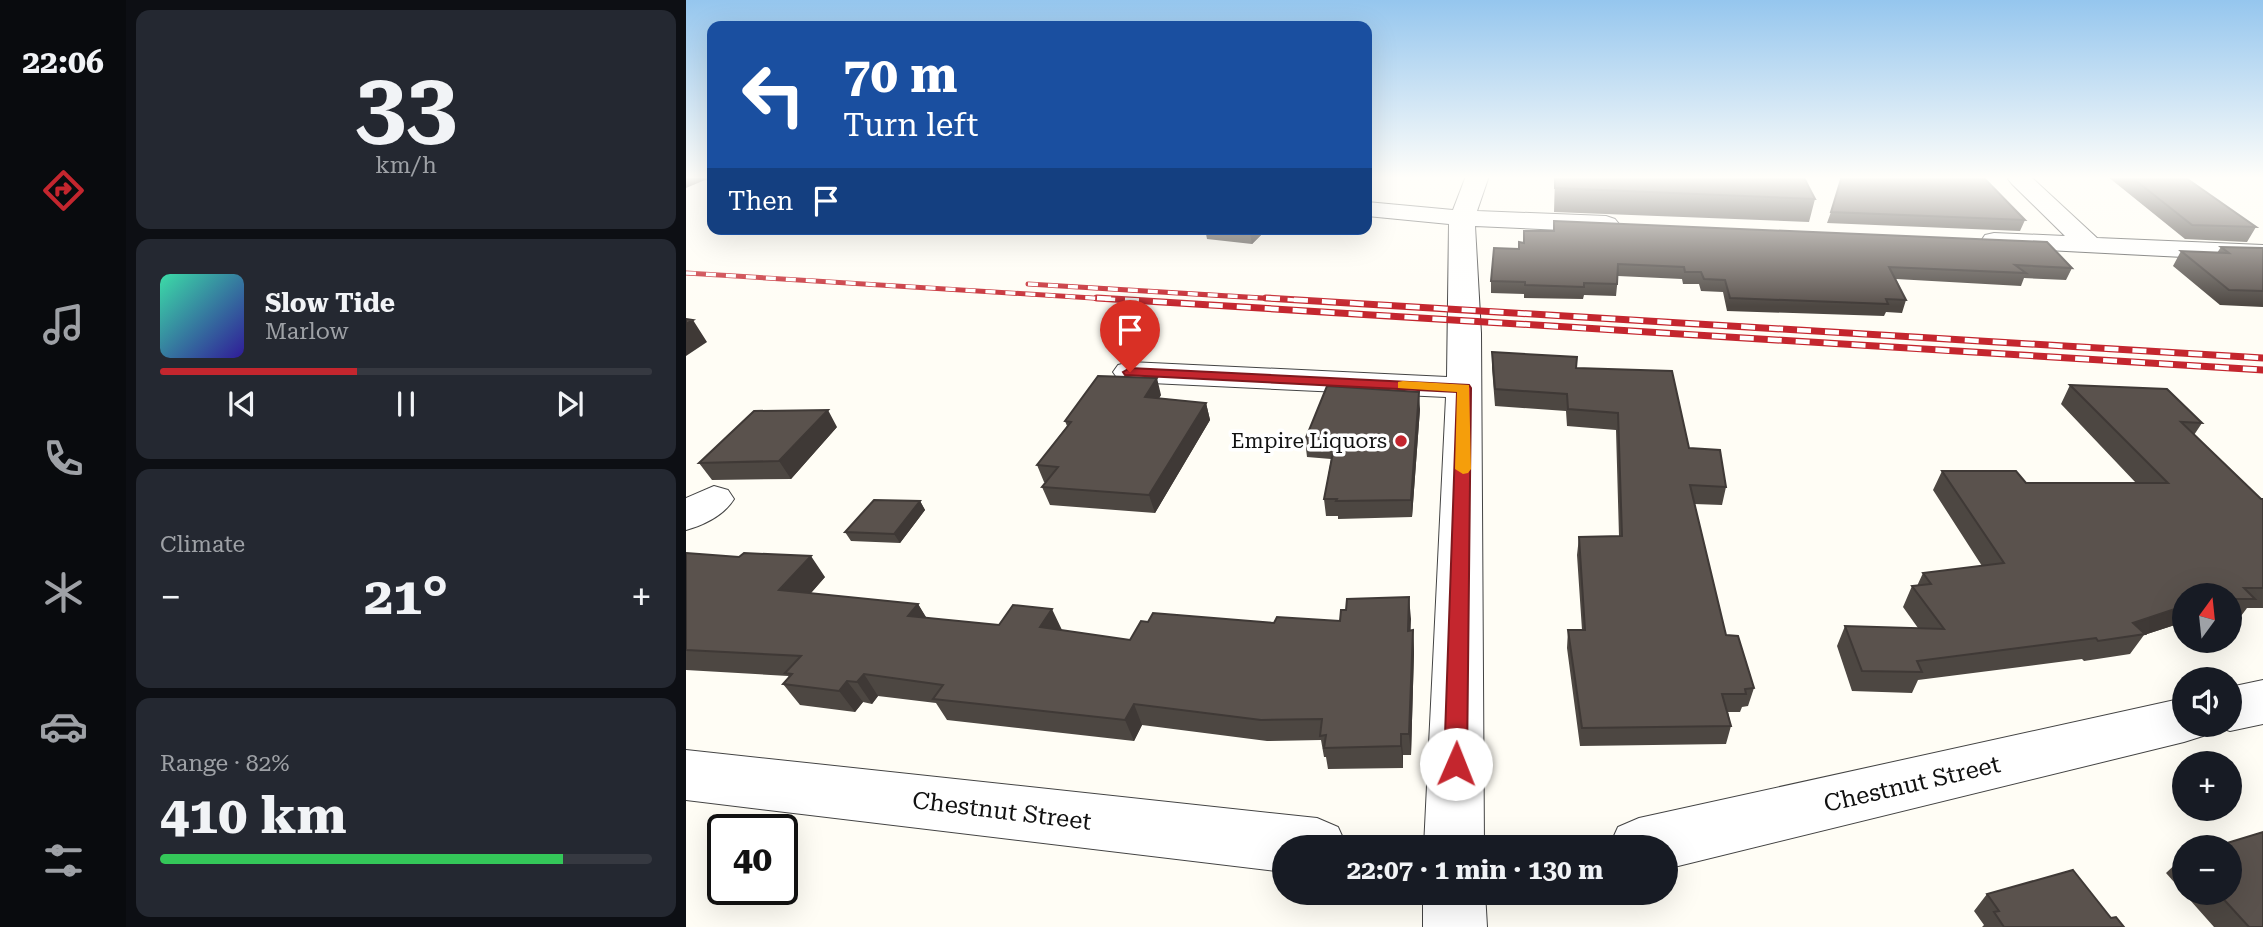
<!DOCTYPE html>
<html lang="en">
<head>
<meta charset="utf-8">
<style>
  :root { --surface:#171b24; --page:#242831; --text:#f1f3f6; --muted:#9ea1a6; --line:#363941; --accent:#c4262e }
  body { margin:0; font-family:"Roboto Serif",serif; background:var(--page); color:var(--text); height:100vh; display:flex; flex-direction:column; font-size:26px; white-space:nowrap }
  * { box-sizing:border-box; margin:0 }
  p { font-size:23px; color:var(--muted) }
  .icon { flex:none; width:38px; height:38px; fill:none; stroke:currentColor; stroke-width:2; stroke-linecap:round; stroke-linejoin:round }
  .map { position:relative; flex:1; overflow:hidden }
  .details { display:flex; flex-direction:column; gap:10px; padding:10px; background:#0d0f14; width:560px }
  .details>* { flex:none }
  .hud { position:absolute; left:21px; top:21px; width:665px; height:214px; border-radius:14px; box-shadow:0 7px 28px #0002; background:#1a4fa0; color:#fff; overflow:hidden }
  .needle { width:46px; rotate:15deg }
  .tools { position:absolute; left:1486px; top:583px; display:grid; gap:14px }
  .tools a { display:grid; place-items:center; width:70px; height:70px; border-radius:50%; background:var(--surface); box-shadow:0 7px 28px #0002; font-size:35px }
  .speed { position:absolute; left:21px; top:814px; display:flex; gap:14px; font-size:35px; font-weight:700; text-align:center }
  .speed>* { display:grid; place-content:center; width:91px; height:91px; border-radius:50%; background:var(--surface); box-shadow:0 7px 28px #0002; line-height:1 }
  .speed .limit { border:4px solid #111; border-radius:10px; background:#fff; color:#111 }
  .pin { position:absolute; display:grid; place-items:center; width:60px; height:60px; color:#fff; margin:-72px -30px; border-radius:50% 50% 50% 0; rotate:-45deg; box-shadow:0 0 7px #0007 }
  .pin .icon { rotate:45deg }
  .me { position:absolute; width:77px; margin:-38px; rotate:1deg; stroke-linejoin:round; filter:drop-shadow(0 0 5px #0008) }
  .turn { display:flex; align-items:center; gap:24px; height:147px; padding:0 21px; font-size:32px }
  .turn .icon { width:91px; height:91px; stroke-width:2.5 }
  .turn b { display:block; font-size:49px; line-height:60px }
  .then { display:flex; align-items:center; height:66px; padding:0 21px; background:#0003; gap:14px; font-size:26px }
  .big { font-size:52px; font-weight:700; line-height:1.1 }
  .details .card { flex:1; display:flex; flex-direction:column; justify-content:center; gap:10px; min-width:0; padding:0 24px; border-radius:14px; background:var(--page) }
  .details .dial { align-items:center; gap:0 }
  .dial b { font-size:91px; line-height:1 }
  .song { display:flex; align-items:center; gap:21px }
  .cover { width:84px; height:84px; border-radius:10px; background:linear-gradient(135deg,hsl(160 70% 55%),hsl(250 70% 35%)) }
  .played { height:7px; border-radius:4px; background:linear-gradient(90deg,var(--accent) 40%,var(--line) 40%) }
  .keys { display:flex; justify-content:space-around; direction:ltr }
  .heat { display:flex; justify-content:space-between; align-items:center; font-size:38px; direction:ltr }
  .charge { height:10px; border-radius:5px; background:linear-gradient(90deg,#34c759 82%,var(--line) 0) }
  .trip { position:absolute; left:586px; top:835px; width:406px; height:70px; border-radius:35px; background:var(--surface); box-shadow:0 7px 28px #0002; font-weight:700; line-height:70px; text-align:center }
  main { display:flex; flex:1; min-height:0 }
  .menu { display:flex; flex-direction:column; width:126px; justify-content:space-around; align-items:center; background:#090b0e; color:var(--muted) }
  .menu .icon { width:49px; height:49px }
  .menu .active { color:var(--accent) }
  .menu b { font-size:32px; color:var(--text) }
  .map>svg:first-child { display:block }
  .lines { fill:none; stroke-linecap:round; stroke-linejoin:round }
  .minor-casing { stroke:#444; stroke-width:2 }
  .minor { fill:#fff; fill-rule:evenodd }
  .rail-far1-casing { stroke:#c4262e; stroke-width:5 }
  .rail-casing { stroke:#c4262e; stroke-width:7 }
  .rail-far1 { stroke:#fff; stroke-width:3.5; stroke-dasharray:10; stroke-linecap:butt }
  .rail { stroke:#fff; stroke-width:4.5; stroke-dasharray:14; stroke-linecap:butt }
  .wall { fill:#4d4742 }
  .shaded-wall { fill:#3f3936 }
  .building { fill:#5a524d; stroke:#3f3936; stroke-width:2 }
  .route { fill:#c4262e; stroke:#7f191e; stroke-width:2 }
  .slow { fill:#f59e0b }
  .poi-dot { fill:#c4262e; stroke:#fff; stroke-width:2.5 }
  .labels { text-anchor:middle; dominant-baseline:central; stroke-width:7; stroke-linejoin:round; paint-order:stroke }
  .poi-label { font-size:21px; fill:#111; stroke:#fff; text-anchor:end }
  .near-street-label { font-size:24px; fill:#111; stroke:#fff }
</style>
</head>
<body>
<main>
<nav class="menu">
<b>22:06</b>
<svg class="icon active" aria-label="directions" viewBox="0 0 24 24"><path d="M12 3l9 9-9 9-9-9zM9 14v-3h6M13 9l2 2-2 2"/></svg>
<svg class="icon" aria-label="music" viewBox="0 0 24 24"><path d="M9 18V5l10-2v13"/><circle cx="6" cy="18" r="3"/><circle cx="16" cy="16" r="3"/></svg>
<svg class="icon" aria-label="phone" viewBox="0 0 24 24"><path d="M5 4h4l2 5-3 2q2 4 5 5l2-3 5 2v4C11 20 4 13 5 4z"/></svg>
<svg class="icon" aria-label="climate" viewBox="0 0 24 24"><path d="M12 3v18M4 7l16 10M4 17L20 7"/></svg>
<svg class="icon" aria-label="car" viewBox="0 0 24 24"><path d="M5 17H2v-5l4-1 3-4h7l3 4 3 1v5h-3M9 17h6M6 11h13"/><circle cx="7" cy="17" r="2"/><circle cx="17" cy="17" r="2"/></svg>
<svg class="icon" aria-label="filters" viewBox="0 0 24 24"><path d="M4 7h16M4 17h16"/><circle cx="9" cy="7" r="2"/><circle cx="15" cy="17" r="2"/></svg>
</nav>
<section class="details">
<div class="card dial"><b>33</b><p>km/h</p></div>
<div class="card">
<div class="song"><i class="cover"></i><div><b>Slow Tide</b><p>Marlow</p></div></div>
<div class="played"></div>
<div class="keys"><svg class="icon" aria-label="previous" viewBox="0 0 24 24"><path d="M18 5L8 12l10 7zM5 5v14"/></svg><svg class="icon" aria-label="pause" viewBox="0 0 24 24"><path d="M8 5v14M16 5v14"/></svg><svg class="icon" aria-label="next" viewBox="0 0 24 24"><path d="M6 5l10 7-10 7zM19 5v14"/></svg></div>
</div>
<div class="card"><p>Climate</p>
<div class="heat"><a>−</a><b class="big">21°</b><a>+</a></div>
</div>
<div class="card"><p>Range · 82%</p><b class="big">410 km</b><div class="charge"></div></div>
</section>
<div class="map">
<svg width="1577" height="927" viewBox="0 0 1577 927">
  <rect width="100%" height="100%" fill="#fffdf5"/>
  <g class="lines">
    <defs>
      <path id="minor" d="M 780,176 L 803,176 L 791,211 L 920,216 L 929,219 L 933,224 L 929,229 L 920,232 L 789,226 L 795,333 L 798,847 L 738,847 L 760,397 L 444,382 L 432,379 L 427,372 L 432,365 L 444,362 L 761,377 L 763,224 L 681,216 L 681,202 L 767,210 Z
        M 1324,176 L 1344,176 L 1411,238 L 1577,245 L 1577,261 L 1299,247 L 1295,241 L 1299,235 L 1308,233 L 1379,236 L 1326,184 L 1322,179 Z
        M 28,486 L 42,490 L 48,499 C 38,515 18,525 0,530 L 0,498 Z
        M 1577,680 L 1577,724 L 1544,731 L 1526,725 L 1544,724 L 1544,687 Z
        M 1498,698 L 1498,724 L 1522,724 L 1517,736 L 1498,742 L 980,869 L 980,847 L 923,847 L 932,827 L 953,818 Z
        M 0,750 L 631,818 L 652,827 L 661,847 L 598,847 L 598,872 L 0,800 Z
        M 737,892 L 799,892 L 801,927 L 737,927 Z"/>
    </defs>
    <use href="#minor" class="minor-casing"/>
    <use href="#minor" class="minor"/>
    <defs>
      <path id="rail-far1" d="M 0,273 L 439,300
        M 342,284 L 609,300"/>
      <path id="rail" d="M 411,298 L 1577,370
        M 580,298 L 1577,358"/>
    </defs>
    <use href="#rail-far1" class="rail-far1-casing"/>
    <use href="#rail" class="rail-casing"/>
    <use href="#rail-far1" class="rail-far1"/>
    <use href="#rail" class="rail"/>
  </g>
  <path class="wall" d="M 0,176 L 26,176 L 26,182 L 19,180 Z
    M 1421,176 L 1497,176 L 1570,227 L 1561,242 L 1499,239 Z
    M 869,177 L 1129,199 L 1123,222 L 868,212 Z
    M 1145,212 L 1339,220 L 1334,231 L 1141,223 Z
    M 519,229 L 581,229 L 566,244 L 521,239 Z
    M 837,243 L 1386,268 L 1380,280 L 1338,278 L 1335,286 L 1210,279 L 1220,300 L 1216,313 L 1200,312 L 1198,316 L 1041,311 L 1037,292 L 1015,291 L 1013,284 L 997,284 L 996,279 L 932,276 L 930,296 L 898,295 L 897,299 L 838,298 L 838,294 L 805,293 L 805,281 Z
    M 1535,247 L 1577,248 L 1577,307 L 1534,305 L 1487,266 L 1495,251 L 1531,253 Z
    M 806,352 L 890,368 L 1003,448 L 1040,487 L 1036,505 L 1008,504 L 1040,635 L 1068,688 L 1062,706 L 1056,707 L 1054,712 L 1042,712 L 1045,726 L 1040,744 L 894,746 L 881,648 L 882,630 L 896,630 L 891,555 L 893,537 L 933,536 L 930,430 L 881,426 L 880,411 L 809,406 L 806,368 Z
    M 1384,385 L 1516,423 L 1508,435 L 1575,499 L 1577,499 L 1577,608 L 1561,608 L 1552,620 L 1544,620 L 1544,595 L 1498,595 L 1498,622 L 1458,635 L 1444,654 L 1398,661 L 1396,659 L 1232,680 L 1226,693 L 1166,691 L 1151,646 L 1159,626 L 1232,628 L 1217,607 L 1226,586 L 1231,586 L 1237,573 L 1296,566 L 1247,490 L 1256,471 L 1340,483 L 1450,483 L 1375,404 Z
    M 475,395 L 473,398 L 520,403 L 524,420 L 469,513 L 364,505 L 356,487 L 360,483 L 358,482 L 351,465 L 381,426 L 379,421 Z
    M 734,409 L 726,517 L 652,519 L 652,516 L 640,516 L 638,499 L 645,459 L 621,457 L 619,440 Z
    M 151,427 L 105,479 L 26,480 L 13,463 Z
    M 234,501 L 239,510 L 214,543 L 165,541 L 159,532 Z
    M 0,553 L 53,557 L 139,577 L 125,593 L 232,604 L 240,618 L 313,625 L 376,630 L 444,640 L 462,622 L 588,623 L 654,621 L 660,610 L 723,597 L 724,630 L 727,630 L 728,652 L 725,755 L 717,755 L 717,768 L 642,769 L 640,757 L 638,757 L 635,740 L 581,741 L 456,725 L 448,741 L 261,720 L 250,703 L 192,696 L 186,704 L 177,702 L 169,712 L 114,705 L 97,684 L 103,677 L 102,676 L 0,670 Z
    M 1498,856 L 1498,892 L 1544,892 L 1577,927 L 1528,927 L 1480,873 Z
    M 1301,894 L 1425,918 L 1438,927 L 1296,927 L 1298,925 L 1288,911 Z"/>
  <path class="shaded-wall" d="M 0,176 L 17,176 L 19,180 L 0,188 Z
    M 563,229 L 581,229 L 566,244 Z
    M 7,320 L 21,342 L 0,356 L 0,324 Z
    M 471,378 L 475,395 L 464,414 L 459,397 Z
    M 733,392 L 734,409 L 726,517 L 725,500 Z
    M 520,403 L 524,420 L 469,513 L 463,495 Z
    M 142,410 L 151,427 L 105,479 L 93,461 Z
    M 234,501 L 239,510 L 214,543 L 208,534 Z
    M 125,556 L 139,577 L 109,611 L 93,590 Z
    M 723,597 L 725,619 L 724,652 L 722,631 Z
    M 232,604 L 245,625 L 222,616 Z
    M 1498,606 L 1498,622 L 1458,635 L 1459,634 L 1447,623 Z
    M 366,609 L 376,630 L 354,627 Z
    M 727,630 L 728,652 L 725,755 L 723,734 Z
    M 178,674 L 192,696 L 186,704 L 171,682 Z
    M 161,681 L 177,702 L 169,712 L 153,691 Z
    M 448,704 L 456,725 L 448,741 L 439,720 Z
    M 715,734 L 717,755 L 717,768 L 715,746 Z"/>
  <path class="building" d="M 870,176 L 1117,176 L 1129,199 L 869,188 L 869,177 Z
    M 1156,176 L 1296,176 L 1339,220 L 1145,212 Z
    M 1444,176 L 1497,176 L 1570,227 L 1506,225 Z
    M 868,221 L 1361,242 L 1386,268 L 1329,265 L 1340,273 L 1203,267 L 1220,300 L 1200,299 L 1202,304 L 1044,298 L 1039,280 L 1018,279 L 1015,272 L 999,272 L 998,267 L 932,264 L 931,284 L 898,283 L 898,287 L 839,285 L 839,282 L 805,281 L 808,248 L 833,249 L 833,242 L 838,243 L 838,231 L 868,231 Z
    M 1535,247 L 1577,248 L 1577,291 L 1543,290 L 1495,251 L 1543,253 Z
    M 0,319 L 7,320 L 0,324 Z
    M 806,352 L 891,357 L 890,368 L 986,371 L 1003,448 L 1034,450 L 1040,487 L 1004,485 L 1040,635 L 1052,636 L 1068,688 L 1059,689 L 1060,694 L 1036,694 L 1045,726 L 896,728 L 882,630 L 899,630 L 893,537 L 936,536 L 932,413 L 882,409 L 881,394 L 809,389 Z
    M 412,376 L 471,378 L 459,397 L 520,403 L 463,495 L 356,487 L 372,467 L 351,465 L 385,422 L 379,421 Z
    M 1384,385 L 1481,389 L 1516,423 L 1495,422 L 1575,499 L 1577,499 L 1577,588 L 1558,588 L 1569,599 L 1544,599 L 1544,595 L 1498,595 L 1498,606 L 1447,623 L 1459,634 L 1412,641 L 1410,638 L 1231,661 L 1236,672 L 1176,671 L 1159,626 L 1258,629 L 1226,586 L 1245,584 L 1237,573 L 1318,563 L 1256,471 L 1330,471 L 1340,483 L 1482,483 Z
    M 641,386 L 733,392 L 725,500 L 650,501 L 651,499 L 638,499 L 649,442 L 619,440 Z
    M 142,410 L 93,461 L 13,463 L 68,411 Z
    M 188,500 L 234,501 L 208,534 L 159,532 Z
    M 0,553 L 53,557 L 58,553 L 125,556 L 93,590 L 232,604 L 222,616 L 313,625 L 327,605 L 366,609 L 354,627 L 444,640 L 455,621 L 462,622 L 467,613 L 588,623 L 591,617 L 654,621 L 655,610 L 660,610 L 661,599 L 723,597 L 722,631 L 727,630 L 723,734 L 715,734 L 715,746 L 638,748 L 640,735 L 634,736 L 636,719 L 575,720 L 448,704 L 439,720 L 247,699 L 257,685 L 178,674 L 171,682 L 161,681 L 153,691 L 97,684 L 106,674 L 99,673 L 115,656 L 0,650 Z
    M 1577,832 L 1577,927 L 1563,927 L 1531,892 L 1544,892 L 1544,847 L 1528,847 Z
    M 1387,870 L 1425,918 L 1430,917 L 1438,927 L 1318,927 L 1308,912 L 1313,911 L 1301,894 Z"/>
  <linearGradient id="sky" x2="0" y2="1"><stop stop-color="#95c6ee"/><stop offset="0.58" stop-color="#fffefa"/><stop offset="1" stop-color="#fffefa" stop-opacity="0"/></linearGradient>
  <rect width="1577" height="306" fill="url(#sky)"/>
  <path class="route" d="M 444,368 L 783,385 L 785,388 L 781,764 L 778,771 L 770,774 L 762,771 L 758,764 L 771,392 L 439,375 L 437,372 Z"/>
  <path class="slow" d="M 717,381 L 783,385 L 785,469 L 782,473 L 777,474 L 769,469 L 771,392 L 712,388 L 712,382 Z"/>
  <circle class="poi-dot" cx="715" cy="441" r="7"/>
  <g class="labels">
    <g class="poi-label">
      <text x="701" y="441">Empire Liquors</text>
    </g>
    <g class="near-street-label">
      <text transform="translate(1226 784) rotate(-13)">Chestnut Street</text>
      <text transform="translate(316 811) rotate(7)">Chestnut Street</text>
    </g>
  </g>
</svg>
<div class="tools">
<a><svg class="needle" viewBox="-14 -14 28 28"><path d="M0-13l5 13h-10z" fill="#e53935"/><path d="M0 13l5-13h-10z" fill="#9ea1a6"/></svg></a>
<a><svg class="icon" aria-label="sound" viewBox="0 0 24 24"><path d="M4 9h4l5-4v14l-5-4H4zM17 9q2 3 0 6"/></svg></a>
<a>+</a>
<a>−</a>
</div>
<div class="speed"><div class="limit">40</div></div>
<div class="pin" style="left:444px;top:372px;background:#d93025"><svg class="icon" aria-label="arrive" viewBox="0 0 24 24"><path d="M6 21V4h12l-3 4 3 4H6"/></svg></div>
<svg class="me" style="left:770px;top:764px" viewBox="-20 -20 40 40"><circle r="19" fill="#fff"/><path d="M0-13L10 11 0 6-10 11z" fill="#c4262e"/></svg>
<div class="trip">22:07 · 1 min · 130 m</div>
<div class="hud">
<div class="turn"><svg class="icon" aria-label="left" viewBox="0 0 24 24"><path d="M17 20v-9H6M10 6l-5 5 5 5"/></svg><div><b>70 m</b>Turn left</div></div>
<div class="then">Then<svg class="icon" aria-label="arrive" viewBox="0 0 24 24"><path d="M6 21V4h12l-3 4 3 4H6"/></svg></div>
</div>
</div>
</main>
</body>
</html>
